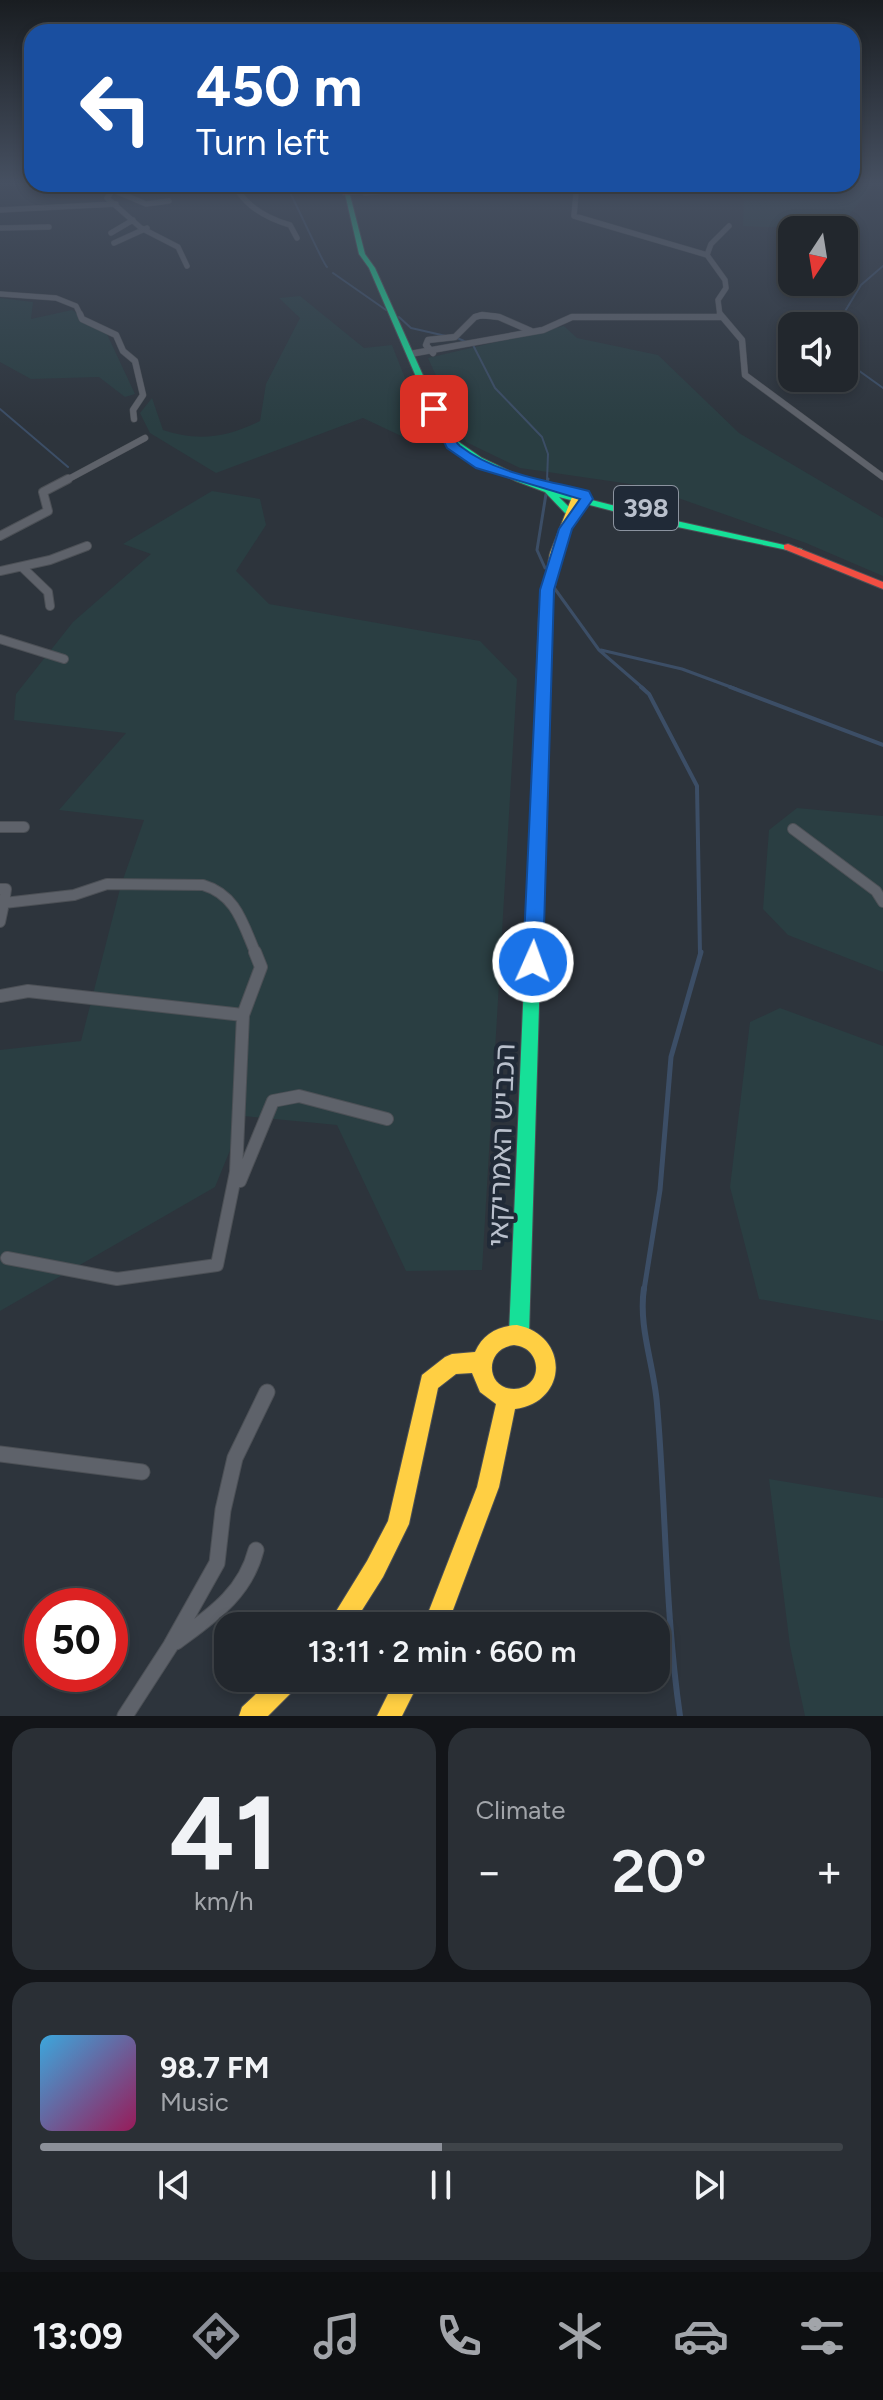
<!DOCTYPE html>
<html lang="en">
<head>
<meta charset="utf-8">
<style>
  :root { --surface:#22272d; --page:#2a2f35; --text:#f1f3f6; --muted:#a2a5aa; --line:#3f4449; --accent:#8c9099 }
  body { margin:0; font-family:Figtree,"Noto Sans Hebrew",sans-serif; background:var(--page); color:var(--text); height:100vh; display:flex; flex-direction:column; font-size:30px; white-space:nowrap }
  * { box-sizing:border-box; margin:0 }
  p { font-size:26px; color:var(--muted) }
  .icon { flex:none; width:44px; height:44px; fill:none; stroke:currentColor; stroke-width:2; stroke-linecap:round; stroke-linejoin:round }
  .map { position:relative; height:1716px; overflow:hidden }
  .side { display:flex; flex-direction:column; gap:12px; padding:12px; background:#131519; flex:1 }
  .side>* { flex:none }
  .banner { position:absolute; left:24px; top:24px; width:836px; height:168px; border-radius:24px; box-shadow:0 4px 12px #0003,0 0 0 2px var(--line); background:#1a4fa0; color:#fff; overflow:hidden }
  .needle { width:52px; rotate:192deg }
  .controls { position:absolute; left:778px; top:216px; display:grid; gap:16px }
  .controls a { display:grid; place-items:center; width:80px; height:80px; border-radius:16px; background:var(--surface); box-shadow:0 4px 12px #0003,0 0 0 2px var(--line); font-size:40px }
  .speed { position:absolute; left:24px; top:1588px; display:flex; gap:16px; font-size:40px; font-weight:700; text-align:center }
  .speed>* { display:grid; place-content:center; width:104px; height:104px; border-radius:50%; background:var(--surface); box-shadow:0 4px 12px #0003,0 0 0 2px var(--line); line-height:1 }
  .speed .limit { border:12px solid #d22; background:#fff; color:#111 }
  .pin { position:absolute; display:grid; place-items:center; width:68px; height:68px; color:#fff; margin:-34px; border-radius:16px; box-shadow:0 4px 12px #0006 }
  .me { position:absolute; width:88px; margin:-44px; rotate:2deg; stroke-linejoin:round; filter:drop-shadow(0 0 6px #0008) }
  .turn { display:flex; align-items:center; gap:28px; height:168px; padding:0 40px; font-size:36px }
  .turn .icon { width:104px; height:104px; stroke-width:2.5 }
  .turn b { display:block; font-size:56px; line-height:68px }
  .big { font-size:60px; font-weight:600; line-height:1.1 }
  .side .widget { flex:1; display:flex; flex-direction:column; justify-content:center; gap:12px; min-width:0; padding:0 28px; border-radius:24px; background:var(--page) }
  .side .dial { align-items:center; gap:0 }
  .dial b { font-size:104px; line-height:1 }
  .song { display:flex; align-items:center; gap:24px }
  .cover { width:96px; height:96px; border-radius:12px; background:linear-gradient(135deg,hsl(200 70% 55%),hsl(330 70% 35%)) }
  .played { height:8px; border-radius:4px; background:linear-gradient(90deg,var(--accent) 50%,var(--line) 50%) }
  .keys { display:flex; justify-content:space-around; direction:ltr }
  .heat { display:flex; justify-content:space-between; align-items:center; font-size:44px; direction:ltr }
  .side .tiles { flex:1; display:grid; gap:12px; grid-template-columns:1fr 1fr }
  .widget:last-child { grid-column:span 2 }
  .trip { position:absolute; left:214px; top:1612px; width:456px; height:80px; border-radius:24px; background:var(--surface); box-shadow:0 4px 12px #0003,0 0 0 2px var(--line); font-weight:600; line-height:80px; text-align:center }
  .tab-bar { display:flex; height:128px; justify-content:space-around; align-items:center; background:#0e1012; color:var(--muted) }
  .tab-bar .icon { width:56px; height:56px }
  .tab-bar .active { color:var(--accent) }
  .tab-bar b { font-size:36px; color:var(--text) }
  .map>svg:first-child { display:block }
  .green { fill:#2a3e42 }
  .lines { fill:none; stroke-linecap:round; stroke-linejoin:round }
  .stream-far4 { stroke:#3c4e66; stroke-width:2 }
  .stream-far3 { stroke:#3c4e66; stroke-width:3 }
  .stream-far2 { stroke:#3c4e66; stroke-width:4 }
  .stream-far1 { stroke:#3c4e66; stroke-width:5 }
  .stream { stroke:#3c4e66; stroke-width:6 }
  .street-far5-casing { stroke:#4c5056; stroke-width:6 }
  .street-far4-casing { stroke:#4c5056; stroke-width:7 }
  .street-far3-casing { stroke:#4c5056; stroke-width:10 }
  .street-far2-casing { stroke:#4c5056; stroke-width:12 }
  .street-far1-casing { stroke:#4c5056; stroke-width:14 }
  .street-casing { stroke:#4c5056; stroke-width:17 }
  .fast-casing { stroke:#4c5056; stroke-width:2 }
  .slow-casing { stroke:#4c5056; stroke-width:2 }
  .jam-casing { stroke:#4c5056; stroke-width:2 }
  .street-far5 { stroke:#5e626a; stroke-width:5 }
  .street-far4 { stroke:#5e626a; stroke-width:6 }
  .street-far3 { stroke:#5e626a; stroke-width:8 }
  .street-far2 { stroke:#5e626a; stroke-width:10 }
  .street-far1 { stroke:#5e626a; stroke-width:12 }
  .street { stroke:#5e626a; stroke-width:15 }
  .fast { fill:#16e098; fill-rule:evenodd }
  .slow { fill:#ffcf43; fill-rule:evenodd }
  .jam { fill:#f24e42; fill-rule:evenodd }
  .route { fill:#1a73e8; stroke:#114b97; stroke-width:2 }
  .labels { text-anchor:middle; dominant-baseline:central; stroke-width:8; stroke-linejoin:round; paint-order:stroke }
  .shield { fill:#202a37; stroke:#8b939f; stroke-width:2 }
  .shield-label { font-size:26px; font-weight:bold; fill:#b9c0cc }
  .street-label { font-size:28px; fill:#b9c0cc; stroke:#202a37 }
</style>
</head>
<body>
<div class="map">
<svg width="883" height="1716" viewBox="0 0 883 1716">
  <rect width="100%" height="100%" fill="#2d343c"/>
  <path class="green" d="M 729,185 L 874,185 L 837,230 L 743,226 L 744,200 Z
    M 300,296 L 364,348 L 392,345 L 430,442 L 416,443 L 363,418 L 216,473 L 150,433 L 140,413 L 152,398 L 163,430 C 199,442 227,437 260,421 L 266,384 L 300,318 L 279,298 Z
    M 0,298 L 33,302 L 31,319 L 72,310 L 106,332 L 135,394 L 125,397 L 99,377 L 31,379 L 0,362 Z
    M 564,326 L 577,338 L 658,355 L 739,433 L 883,518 L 883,576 L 806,543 L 644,486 L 520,468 L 466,442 L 428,358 Z
    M 212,491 L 260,499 L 266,525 L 236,571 L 269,604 L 480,641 L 517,679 L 482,1270 L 406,1271 L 337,1125 L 244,1116 L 215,1187 L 0,1311 L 0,1050 L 81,1041 L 121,885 L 144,820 L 59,810 L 126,733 L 14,720 L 16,694 L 73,622 L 151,554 L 123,544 Z
    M 797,808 L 883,816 L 883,972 L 788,935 L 763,909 L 769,830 Z
    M 780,1008 L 883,1046 L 883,1321 L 759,1299 L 730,1187 L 750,1022 Z
    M 769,1479 L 883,1498 L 883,1716 L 805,1716 L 790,1646 Z"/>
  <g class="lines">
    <path class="stream-far4" d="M 295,185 L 290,193 C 297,205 323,264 327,267
      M 333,273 L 386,310
      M 399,317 L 411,328 L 446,336
      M 836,326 L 861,285 L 883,266
      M 455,337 L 473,345 L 495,388 L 542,437 L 548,454 L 547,481
      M 844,360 L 883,388
      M 0,409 L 68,467"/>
    <path class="stream-far3" d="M 547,483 L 548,479
      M 545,568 L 537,550 L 546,494
      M 555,589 L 599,650 L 644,689
      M 601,650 L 682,669 L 736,689"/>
    <path class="stream-far2" d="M 641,687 L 649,694 L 697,786 L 700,954
      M 730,687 L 883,745"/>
    <path class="stream-far1" d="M 644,1290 L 660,1190 L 671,1057 L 701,952"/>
    <path class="stream" d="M 644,1288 C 638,1327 654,1365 657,1404 C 666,1508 665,1612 680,1716"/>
    <defs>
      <path id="street-far5" d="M 116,185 L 107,198 L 141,228 L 178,247 L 187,266
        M 242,185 L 238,191 C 250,209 269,219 290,225 L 297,238
        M 571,185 L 576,193 L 574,216 L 707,255 L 725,280 L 726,288 L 718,300 L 720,316
        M 113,190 L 146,204 L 169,201
        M 365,193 L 443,185
        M 0,210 L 116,204
        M 0,228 L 49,227
        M 111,233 L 133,220
        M 114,243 L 147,228
        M 707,255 L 711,244 L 729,226
        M 0,294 L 56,298 L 76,306 L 81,316
        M 479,316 L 495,316"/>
      <path id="street-far4" d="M 80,314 L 82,319 L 116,335 L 123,351 L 135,361 L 143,395 L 133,410 L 134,419
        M 720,314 L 742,340 L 745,375 L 883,477
        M 433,353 L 426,345 L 428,340 L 455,337 L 475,317 L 482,315 L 499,317 L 531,331
        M 410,354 L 543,330 L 572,317 L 720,317
        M 65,481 L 145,438"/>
      <path id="street-far3" d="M 0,536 L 48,511 L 43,492 L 68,479
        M 22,567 L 48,592 L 50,606
        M 0,571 L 50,560 L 87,546
        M 0,639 L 64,659"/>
      <path id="street-far2" d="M 0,827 L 24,827
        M 793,829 L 876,891 L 883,902
        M 0,889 L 6,889 L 4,903 L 74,895 L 107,884 L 203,885 C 237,895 243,925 256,954
        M 0,922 L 4,903"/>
      <path id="street-far1" d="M 0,996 L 28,991 L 243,1015
        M 236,1180 L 240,1181 L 273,1101 L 299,1096 L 387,1119
        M 7,1258 L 117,1279 L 217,1265 L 236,1172 L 243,1015 L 261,967 L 255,952"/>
      <path id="street" d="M 0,1454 L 142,1472
        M 176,1642 C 211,1616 245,1594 256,1550
        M 125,1716 L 171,1645 L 217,1563 L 223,1510 L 235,1458 L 267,1392"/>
      <path id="fast" d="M 345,194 L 350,195 L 365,254 L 375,268 L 450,436 L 482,458 L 522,477 L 568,494 L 663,518 L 802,549 L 802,553 L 663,524 L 559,497 L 573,511 L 565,513 L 545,492 L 516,481 L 476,462 L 443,439 L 369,268 L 359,254 Z
        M 537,837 L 544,842 L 529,1334 L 526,1341 L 519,1344 L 512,1341 L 509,1334 L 530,842 Z"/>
      <path id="slow" d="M 577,494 L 582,497 L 560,553 L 551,613 L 544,842 L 537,847 L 530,842 L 539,613 L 550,553 L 572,497 Z
        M 517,1325 C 570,1336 568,1402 515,1409 L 499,1487 L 447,1626 L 423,1626 L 477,1487 L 496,1404 L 480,1392 L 472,1373 L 456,1374 L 438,1388 L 409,1524 L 383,1577 L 352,1626 L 327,1626 L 367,1561 L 388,1521 L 422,1375 L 445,1357 L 452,1354 L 475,1352 C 483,1334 497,1326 517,1325 ZM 514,1345 C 544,1348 543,1389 514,1389 C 485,1389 484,1348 514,1345 Z
        M 273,1678 L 302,1678 L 298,1686 L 268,1716 L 239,1716 L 242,1707 Z
        M 396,1678 L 421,1678 L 402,1716 L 377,1716 Z"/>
      <path id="jam" d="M 351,187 L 367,192 L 368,193 L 343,195 L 343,193 Z
        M 788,544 L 883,582 L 883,589 L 784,549 L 784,545 Z"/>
    </defs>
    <use href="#street-far5" class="street-far5-casing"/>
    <use href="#street-far4" class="street-far4-casing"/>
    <use href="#street-far3" class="street-far3-casing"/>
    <use href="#street-far2" class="street-far2-casing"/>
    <use href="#street-far1" class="street-far1-casing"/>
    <use href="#street" class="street-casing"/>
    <use href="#fast" class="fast-casing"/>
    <use href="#slow" class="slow-casing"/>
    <use href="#jam" class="jam-casing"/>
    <use href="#street-far5" class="street-far5"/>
    <use href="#street-far4" class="street-far4"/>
    <use href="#street-far3" class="street-far3"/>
    <use href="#street-far2" class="street-far2"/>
    <use href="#street-far1" class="street-far1"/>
    <use href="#street" class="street"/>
    <use href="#fast" class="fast"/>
    <use href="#slow" class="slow"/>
    <use href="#jam" class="jam"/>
  </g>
  <linearGradient id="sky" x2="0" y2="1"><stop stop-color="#191d21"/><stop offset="0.43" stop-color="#465061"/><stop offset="1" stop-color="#465061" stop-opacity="0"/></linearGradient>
  <rect width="883" height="426" fill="url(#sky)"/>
  <path class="route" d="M 434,406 C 448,413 448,436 460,446 C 496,474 546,480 589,491 L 593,499 L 572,529 L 554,590 L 543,962 L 533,970 L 523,962 L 540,590 L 559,529 L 580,499 L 476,468 L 447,448 L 428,409 Z"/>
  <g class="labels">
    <rect class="shield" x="614" y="486" width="64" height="44" rx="6"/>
    <g class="shield-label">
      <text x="646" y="508">398</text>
    </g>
    <g class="street-label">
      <text transform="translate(501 1145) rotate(-88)">הכביש האמריקאי</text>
    </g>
  </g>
</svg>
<div class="controls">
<a><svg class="needle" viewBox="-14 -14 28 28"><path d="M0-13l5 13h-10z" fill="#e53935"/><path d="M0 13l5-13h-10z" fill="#a2a5aa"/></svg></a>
<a><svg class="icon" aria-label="sound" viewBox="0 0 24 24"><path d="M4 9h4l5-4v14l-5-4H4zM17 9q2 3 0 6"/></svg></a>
</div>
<div class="speed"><div class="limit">50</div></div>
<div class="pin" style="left:434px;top:409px;background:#d93025"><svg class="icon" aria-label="arrive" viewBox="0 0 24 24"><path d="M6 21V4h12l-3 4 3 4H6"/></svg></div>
<svg class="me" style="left:533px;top:962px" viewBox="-20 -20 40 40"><circle r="17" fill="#1a73e8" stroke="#fff" stroke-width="3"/><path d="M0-11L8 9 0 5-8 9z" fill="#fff"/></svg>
<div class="trip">13:11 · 2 min · 660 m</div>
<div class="banner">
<div class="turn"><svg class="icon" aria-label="left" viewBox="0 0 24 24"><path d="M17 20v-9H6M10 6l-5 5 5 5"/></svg><div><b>450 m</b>Turn left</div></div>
</div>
</div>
<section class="side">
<div class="tiles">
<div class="widget dial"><b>41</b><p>km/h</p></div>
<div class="widget"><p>Climate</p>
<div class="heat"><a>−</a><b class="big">20°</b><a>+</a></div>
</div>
<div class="widget">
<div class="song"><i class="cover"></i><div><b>98.7 FM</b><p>Music</p></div></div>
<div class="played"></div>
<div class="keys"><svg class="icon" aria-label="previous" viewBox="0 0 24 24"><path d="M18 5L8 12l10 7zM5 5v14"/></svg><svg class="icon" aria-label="pause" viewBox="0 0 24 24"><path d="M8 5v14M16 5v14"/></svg><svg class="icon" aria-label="next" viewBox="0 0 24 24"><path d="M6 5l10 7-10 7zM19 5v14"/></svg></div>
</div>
</div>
</section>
<nav class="tab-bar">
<b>13:09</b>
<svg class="icon active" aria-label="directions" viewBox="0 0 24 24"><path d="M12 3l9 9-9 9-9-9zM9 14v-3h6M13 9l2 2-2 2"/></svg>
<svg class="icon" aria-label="music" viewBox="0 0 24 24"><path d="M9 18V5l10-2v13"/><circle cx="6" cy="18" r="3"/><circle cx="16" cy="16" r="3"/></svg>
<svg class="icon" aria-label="phone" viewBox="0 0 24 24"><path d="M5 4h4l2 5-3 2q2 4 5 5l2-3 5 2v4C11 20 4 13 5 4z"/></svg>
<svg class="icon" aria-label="climate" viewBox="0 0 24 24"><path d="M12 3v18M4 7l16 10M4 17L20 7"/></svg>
<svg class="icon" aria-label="car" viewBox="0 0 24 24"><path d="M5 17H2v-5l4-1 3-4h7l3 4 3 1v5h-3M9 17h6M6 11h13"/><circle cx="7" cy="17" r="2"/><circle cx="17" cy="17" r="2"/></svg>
<svg class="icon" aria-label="filters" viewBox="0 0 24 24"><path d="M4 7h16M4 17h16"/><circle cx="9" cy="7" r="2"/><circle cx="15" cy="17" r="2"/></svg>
</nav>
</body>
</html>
